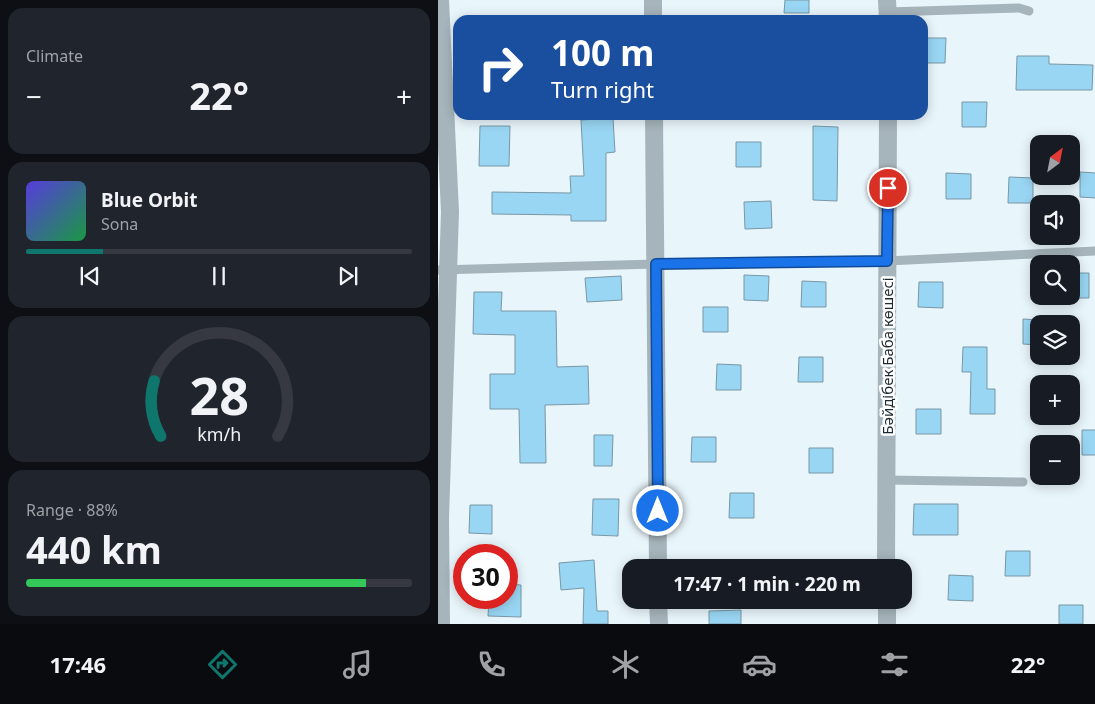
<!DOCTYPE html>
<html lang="en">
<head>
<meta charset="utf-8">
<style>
  :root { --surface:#171b24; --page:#20242c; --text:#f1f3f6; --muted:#9ea1a6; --line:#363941; --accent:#0f766e }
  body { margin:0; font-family:"Noto Sans",sans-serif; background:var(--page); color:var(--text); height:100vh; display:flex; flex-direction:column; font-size:19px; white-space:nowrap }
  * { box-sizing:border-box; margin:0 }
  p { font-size:16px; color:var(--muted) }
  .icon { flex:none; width:28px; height:28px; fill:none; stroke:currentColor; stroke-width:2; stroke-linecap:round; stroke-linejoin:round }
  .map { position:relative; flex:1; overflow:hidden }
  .sheet { display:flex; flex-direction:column; gap:8px; padding:8px; background:#0d0f14; width:438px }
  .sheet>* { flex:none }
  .hud { position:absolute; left:15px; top:15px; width:475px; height:105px; border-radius:15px; box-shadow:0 2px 12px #0003; background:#1a4fa0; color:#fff; overflow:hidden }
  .needle { width:32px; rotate:32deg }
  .controls { position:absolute; left:592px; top:135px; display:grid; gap:10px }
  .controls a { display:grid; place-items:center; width:50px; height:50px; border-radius:10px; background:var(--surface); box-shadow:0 2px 12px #0003; font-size:25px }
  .speed { position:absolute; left:15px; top:544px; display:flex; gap:10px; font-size:25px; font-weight:700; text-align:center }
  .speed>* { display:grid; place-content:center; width:65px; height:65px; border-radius:50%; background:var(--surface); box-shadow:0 2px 12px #0003; line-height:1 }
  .speed .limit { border:8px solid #d22; background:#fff; color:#111 }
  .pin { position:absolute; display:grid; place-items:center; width:42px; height:42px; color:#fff; margin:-21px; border:2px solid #fff; border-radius:50%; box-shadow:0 1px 5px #0007 }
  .me { position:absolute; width:55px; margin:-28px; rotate:0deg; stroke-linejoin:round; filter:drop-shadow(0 0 4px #0008) }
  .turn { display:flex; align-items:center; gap:18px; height:105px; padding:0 15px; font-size:22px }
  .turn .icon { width:65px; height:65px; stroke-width:2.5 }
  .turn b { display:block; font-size:35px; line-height:42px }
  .big { font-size:38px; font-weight:700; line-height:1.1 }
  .sheet .tile { flex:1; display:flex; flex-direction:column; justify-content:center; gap:8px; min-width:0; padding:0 18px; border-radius:15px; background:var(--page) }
  .sheet .dial { align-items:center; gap:0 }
  .dial svg { height:130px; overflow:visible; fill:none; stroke:var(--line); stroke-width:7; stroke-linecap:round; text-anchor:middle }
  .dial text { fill:var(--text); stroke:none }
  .song { display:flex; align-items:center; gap:15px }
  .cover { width:60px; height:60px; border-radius:8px; background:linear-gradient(135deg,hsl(250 70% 55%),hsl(140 70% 35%)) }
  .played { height:5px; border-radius:2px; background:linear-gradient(90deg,var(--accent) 20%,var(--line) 20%) }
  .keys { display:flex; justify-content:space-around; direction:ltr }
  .heat { display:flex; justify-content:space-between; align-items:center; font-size:28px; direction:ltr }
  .charge { height:8px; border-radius:4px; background:linear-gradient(90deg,#34c759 88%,var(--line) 0) }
  .trip { position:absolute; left:184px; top:559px; width:290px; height:50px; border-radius:15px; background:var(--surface); box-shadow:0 2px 12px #0003; font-weight:700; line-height:50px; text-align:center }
  .tab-bar { display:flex; height:80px; justify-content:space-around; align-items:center; background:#090b0e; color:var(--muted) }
  .tab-bar .icon { width:35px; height:35px }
  .tab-bar .current { color:var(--accent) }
  .tab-bar b { font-size:22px; color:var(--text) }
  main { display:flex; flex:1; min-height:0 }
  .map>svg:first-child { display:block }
  .building { fill:#99d6f3; stroke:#7997a6 }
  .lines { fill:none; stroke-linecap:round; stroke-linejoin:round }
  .lane { stroke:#a6b4bb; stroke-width:9 }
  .street { stroke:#a6b4bb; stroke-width:18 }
  .route-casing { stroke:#114b97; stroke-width:12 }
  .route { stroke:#1a73e8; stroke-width:9 }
  .labels { text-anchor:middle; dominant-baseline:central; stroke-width:5; stroke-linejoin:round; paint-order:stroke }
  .street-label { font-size:15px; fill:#1d2930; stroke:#fff }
</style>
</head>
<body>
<main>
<section class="sheet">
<div class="tile"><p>Climate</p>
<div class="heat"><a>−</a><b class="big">22°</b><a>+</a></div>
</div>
<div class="tile">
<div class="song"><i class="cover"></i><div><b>Blue Orbit</b><p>Sona</p></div></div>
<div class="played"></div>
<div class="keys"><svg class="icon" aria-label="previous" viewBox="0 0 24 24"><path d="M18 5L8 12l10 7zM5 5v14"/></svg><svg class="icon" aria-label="pause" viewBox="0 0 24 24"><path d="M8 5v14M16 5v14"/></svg><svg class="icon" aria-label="next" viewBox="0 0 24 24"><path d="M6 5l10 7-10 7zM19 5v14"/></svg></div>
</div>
<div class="tile dial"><svg viewBox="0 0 100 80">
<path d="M14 69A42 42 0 1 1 86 69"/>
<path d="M14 69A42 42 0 0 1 10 35" stroke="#0f766e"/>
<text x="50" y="56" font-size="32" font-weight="700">28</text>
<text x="50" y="72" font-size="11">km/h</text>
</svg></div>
<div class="tile"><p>Range · 88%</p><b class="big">440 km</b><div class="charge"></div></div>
</section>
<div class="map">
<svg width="658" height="624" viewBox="0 0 658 624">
  <rect width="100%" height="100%" fill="#e8f5fb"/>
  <path class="building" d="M 347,0 L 371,0 L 371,13 L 346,13 Z
    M 485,38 L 508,38 L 507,63 L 485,63 Z
    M 579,56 L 611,56 L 611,64 L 655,65 L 654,90 L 578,90 Z
    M 524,102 L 549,102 L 548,127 L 524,127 Z
    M 175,118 L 177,152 L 168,153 L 168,221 L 133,221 L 133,215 L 54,214 L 54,192 L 133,193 L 132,176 L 146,176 L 143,120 Z
    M 42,126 L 72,126 L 71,166 L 41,166 Z
    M 375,126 L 400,127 L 399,201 L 375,200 Z
    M 298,142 L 323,142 L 323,167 L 298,167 Z
    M 642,172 L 658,173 L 658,198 L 642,197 Z
    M 508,173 L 533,174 L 533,199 L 508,199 Z
    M 571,177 L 595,178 L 595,203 L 570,203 Z
    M 333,201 L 334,228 L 307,229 L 306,202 Z
    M 634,273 L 651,273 L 651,298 L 634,298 Z
    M 306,275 L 331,276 L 330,301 L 306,300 Z
    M 183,276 L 184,300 L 149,302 L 147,278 Z
    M 364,281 L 388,282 L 388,307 L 363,307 Z
    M 481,282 L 505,282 L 505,308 L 480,307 Z
    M 36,292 L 64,292 L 63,311 L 118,311 L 119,367 L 150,366 L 151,404 L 107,405 L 108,463 L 82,463 L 81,409 L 52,409 L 52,374 L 77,374 L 77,335 L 35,334 Z
    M 265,307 L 290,307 L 290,332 L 265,332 Z
    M 585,319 L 601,320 L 601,345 L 585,344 Z
    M 525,347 L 549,347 L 549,389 L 557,389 L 557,414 L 532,414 L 533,372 L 524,372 Z
    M 361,357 L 385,357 L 385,382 L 360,382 Z
    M 279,364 L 303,365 L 303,390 L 278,390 Z
    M 478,409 L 503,409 L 503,434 L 478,434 Z
    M 644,430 L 658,430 L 658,455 L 644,455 Z
    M 156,435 L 175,435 L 174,466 L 156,466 Z
    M 254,437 L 278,437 L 278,462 L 253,462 Z
    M 371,448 L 395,448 L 395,473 L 371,473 Z
    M 292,493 L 316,493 L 316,518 L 291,518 Z
    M 155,499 L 181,499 L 180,536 L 154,535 Z
    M 476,504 L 520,504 L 520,535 L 475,535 Z
    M 32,505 L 54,505 L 54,534 L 31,533 Z
    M 568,551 L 592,551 L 592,576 L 567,576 Z
    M 156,560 L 159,611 L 170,611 L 170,624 L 145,624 L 146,588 L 123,590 L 121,563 Z
    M 511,575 L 535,576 L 535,601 L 510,600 Z
    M 69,584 L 83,585 L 83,617 L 50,616 L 51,598 L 69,598 Z
    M 621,605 L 645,605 L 645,624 L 621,624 Z
    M 303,610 L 303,624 L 271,624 L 271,611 Z"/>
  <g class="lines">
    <path class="lane" d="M 450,12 L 581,8 L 591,11
      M 0,270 L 218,264 L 449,261 L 658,251
      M 448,480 L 585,482"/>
    <path class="street" d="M 2,0 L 12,212 L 2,518 L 3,624
      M 215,0 L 215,20
      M 449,0 L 450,20
      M 216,115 L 220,568
      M 448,568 L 450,115
      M 220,600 L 221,624
      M 449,600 L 449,624"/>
  </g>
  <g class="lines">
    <defs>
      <path id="route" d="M 220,511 L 218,264 L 449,261 L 450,188"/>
    </defs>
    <use href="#route" class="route-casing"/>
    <use href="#route" class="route"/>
  </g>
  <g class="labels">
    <g class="street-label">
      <text transform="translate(449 356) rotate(-90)">Бәйдібек Баба көшесі</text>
    </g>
  </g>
</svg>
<div class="controls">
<a><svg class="needle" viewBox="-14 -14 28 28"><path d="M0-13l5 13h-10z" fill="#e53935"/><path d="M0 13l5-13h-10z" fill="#9ea1a6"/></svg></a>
<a><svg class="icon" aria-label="sound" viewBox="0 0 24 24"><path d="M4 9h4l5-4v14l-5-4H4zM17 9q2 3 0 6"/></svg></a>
<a><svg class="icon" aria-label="search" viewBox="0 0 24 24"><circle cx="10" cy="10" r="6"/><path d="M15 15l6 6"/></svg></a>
<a><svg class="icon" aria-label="layers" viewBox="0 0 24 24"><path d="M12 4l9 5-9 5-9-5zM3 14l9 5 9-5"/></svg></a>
<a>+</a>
<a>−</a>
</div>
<div class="speed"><div class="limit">30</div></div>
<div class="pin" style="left:450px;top:188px;background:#d93025"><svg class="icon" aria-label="arrive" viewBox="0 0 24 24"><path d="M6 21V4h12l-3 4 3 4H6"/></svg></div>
<svg class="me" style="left:220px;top:511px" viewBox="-20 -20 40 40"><circle r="17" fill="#1a73e8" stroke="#fff" stroke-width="3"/><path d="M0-11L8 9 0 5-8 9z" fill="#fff"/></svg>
<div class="trip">17:47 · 1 min · 220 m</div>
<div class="hud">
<div class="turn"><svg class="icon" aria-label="right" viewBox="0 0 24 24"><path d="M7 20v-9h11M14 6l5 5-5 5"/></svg><div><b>100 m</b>Turn right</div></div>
</div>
</div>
</main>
<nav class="tab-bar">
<b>17:46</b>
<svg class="icon current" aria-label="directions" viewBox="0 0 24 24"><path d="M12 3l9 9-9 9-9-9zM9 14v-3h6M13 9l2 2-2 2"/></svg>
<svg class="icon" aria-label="music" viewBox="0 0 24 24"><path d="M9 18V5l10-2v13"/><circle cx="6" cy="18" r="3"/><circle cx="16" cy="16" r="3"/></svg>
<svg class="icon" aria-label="phone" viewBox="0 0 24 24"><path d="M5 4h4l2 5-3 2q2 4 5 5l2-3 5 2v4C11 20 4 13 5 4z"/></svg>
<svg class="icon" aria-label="climate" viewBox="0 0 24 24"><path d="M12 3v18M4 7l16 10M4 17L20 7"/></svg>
<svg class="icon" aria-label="car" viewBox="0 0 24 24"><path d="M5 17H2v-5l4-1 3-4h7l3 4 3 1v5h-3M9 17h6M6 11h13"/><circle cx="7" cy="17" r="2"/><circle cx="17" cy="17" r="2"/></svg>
<svg class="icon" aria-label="filters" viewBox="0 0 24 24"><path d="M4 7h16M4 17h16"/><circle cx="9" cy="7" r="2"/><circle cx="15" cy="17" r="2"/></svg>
<b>22°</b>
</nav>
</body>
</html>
